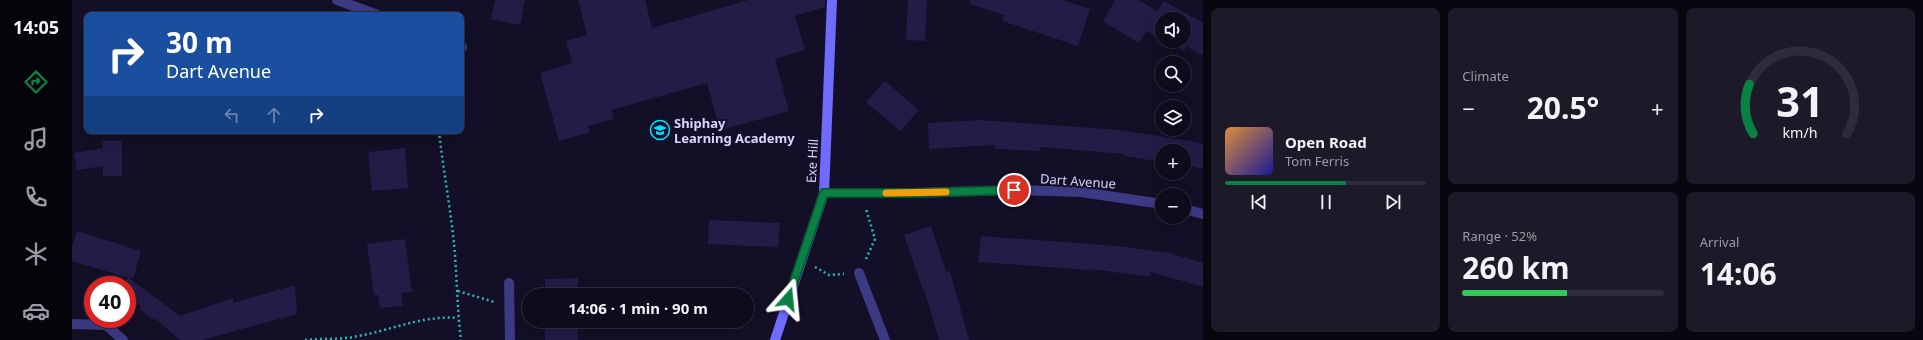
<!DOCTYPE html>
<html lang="en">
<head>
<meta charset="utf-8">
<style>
  :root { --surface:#0e0b1c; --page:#1c1929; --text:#f1f3f6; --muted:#9b9ba3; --line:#2e2b3b; --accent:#0b8043 }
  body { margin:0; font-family:"Noto Sans",sans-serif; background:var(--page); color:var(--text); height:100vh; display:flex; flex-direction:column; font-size:15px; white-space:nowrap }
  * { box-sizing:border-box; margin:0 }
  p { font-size:13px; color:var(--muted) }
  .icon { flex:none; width:22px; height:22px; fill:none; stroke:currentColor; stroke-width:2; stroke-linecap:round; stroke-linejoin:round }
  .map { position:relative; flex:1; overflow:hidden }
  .sheet { display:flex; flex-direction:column; gap:8px; padding:8px; background:#08060f; width:720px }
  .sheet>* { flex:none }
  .banner { position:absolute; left:12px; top:12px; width:380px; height:122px; border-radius:8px; box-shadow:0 4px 16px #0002,0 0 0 1px var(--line); background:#1a4fa0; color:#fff; overflow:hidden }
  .fabs { position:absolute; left:1083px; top:12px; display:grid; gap:8px }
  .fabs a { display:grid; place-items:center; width:36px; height:36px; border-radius:50%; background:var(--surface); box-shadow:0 4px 16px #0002,0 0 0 1px var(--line); font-size:20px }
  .speed { position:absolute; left:12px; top:276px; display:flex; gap:8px; font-size:20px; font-weight:700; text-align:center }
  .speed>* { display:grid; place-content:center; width:52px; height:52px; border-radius:50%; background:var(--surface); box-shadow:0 4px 16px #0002,0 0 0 1px var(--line); line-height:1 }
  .speed .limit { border:6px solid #d22; background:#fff; color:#111 }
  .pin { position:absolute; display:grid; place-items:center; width:34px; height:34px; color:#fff; margin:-17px; border:2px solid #fff; border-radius:50%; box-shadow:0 1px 4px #0007 }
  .me { position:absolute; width:44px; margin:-22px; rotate:18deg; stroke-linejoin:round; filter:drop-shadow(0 0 3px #0008) }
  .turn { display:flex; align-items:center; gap:14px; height:84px; padding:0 16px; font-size:18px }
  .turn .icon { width:52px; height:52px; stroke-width:2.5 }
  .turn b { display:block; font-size:28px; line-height:34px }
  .lanes { display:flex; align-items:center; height:38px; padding:0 16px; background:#0003; justify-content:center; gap:20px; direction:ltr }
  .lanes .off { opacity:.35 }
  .big { font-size:30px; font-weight:700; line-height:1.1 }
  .sheet .tile { flex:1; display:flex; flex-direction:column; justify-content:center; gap:6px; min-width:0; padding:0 14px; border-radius:8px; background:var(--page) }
  .sheet .dial { align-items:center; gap:0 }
  .dial svg { height:104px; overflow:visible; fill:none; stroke:var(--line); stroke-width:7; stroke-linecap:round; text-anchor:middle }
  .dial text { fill:var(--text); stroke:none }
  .song { display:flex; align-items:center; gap:12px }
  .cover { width:48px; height:48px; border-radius:6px; background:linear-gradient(135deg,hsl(30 70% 55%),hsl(240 70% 35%)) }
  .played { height:4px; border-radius:2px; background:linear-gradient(90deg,var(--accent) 60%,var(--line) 60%) }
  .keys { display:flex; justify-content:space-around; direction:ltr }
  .heat { display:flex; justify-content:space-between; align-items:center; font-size:22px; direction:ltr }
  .charge { height:6px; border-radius:3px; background:linear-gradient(90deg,#34c759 52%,var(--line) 0) }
  .sheet .tiles { flex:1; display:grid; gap:8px; grid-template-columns:repeat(3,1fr) }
  .tile:first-child { grid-row:span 2 }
  .trip { position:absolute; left:450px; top:288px; width:232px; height:40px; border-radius:20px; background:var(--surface); box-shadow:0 4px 16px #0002,0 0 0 1px var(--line); font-weight:700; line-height:40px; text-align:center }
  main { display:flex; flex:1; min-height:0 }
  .tab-bar { display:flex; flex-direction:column; width:72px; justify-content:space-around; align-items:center; background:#06040b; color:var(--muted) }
  .tab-bar .icon { width:28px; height:28px }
  .tab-bar .current { color:var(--accent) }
  .tab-bar b { font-size:18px; color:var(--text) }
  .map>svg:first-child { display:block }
  .building { fill:#241b47 }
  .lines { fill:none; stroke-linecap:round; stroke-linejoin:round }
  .path { stroke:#2fb8b0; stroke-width:2.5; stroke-dasharray:2 3; stroke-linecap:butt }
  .street { stroke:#3d3a85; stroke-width:10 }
  .secondary { stroke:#6f6bff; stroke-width:10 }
  .route-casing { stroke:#07532c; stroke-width:10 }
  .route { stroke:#0b8043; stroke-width:7 }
  .slow { stroke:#f59e0b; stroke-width:7 }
  .labels { text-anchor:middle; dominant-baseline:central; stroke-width:4; stroke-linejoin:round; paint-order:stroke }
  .poi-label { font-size:13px; font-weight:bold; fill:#d9d4ff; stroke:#130f26; text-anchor:start }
  .street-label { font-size:13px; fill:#d9d4ff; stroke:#130f26 }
</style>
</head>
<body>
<main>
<nav class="tab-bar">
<b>14:05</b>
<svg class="icon current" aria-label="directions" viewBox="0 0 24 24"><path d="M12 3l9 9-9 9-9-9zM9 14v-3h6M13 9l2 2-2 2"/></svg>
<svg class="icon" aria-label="music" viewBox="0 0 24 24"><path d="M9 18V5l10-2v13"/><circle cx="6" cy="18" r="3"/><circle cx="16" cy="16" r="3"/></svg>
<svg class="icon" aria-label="phone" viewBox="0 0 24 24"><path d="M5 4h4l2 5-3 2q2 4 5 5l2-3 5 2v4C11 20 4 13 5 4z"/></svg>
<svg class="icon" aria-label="climate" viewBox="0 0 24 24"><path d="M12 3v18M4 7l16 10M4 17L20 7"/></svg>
<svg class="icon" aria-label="car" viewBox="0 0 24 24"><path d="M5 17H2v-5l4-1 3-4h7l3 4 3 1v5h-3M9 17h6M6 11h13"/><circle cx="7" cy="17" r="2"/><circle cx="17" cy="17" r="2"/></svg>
</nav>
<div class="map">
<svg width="1131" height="340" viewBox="0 0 1131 340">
  <rect width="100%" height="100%" fill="#130f26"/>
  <path class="building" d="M 423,0 L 453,0 L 448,25 L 419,19 Z
    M 506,0 L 573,0 L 580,28 L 676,0 L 753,0 L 753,7 L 723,16 L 733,50 L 703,59 L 717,111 L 648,130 L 635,83 L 539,110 L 542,119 L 516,126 L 518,132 L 487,141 L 468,73 L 500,63 L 494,41 L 515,35 Z
    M 836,0 L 855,0 L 853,41 L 834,40 Z
    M 898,0 L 990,0 L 1018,9 L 1006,46 L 930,21 L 932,15 L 898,4 Z
    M 1043,0 L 1066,0 L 1085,11 L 1092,1 L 1131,23 L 1131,56 L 1115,46 L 1112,51 L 1093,41 L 1112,41 L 1112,19 L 1090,19 L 1090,39 L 1074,31 L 1067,43 L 1031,21 Z
    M 813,81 L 847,110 L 828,131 L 794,102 Z
    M 907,120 L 1048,130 L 1118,141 L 1131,144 L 1131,169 L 1112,165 L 1112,151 L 1090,151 L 1090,162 L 1052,156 L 1052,154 L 968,147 L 968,151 L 923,149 L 923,145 L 857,149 L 856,123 Z
    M 31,141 L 50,141 L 50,176 L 31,176 L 31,166 L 5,170 L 2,153 L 31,148 Z
    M 333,148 L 336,188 L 300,191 L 296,152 Z
    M 637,220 L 708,223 L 706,247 L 636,244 Z
    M 859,226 L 874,272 L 878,271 L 897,340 L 867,340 L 852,289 L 851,290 L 832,235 Z
    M 5,231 L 69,251 L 61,279 L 57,278 L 108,316 L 161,298 L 161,303 L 223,285 L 225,314 L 130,340 L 108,340 L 83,318 L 81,320 L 67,309 L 69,306 L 55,294 L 55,285 L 50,285 L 56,278 L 0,261 L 0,247 Z
    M 909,236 L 1045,246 L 1097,253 L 1131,263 L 1131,287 L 1079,272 L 1078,277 L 1019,269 L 1018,270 L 906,262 Z
    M 333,239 L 340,292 L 329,293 L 331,306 L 308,308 L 306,295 L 302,295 L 295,244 Z
    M 506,278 L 506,295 L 473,295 L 473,279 Z
    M 473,321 L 506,321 L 506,340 L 473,340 Z"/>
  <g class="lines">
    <path class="path" d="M 367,131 C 371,168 378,206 382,243 C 385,275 385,308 389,340
      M 794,259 L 803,239 L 794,209
      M 743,267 L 757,275 L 772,274
      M 386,291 L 422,302
      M 233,340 C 251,338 269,340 286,336 C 320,330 351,315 386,318"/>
    <path class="street" d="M 265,0 L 306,15
      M 389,47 L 390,47
      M 752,193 L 841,193 L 942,190 L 1009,192 L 1090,204
      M 1112,209 L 1131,214
      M 787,273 L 813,340
      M 437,283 L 438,340
      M 0,324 L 34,325 L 51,340"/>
    <path class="secondary" d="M 703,340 L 752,193 L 760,0"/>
  </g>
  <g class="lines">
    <defs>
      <path id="route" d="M 716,299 L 752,193 L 841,193 L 942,190"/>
    </defs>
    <use href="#route" class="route-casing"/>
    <use href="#route" class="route"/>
    <path class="slow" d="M 814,193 L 874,192"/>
  </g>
  <defs>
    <symbol id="school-ring" viewBox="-11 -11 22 22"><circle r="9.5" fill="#130f26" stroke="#00e5ff" stroke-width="1.5"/><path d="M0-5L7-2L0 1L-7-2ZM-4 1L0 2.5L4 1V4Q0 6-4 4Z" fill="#00e5ff"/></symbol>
  </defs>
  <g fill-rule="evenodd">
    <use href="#school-ring" x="577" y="119" width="22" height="22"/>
  </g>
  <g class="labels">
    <g class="poi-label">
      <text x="602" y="123">Shiphay<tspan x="602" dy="15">Learning Academy</tspan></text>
    </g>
    <g class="street-label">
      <text transform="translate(740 161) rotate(-87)">Exe Hill</text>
      <text transform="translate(1006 181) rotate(4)">Dart Avenue</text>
    </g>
  </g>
</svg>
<div class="fabs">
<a><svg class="icon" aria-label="sound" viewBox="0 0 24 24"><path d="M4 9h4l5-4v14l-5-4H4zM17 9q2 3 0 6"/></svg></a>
<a><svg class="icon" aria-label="search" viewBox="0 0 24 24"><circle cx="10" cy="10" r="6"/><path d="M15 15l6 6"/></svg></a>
<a><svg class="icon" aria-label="layers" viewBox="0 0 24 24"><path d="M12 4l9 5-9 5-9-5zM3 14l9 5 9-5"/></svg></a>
<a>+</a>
<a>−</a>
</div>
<div class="speed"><div class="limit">40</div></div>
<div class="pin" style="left:942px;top:190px;background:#d93025"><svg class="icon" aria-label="arrive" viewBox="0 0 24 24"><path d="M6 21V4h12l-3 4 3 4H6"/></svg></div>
<svg class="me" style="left:716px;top:299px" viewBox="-20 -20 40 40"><path d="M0-17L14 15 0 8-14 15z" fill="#0b8043" stroke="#fff" stroke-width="4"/></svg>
<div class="trip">14:06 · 1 min · 90 m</div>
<div class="banner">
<div class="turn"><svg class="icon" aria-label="right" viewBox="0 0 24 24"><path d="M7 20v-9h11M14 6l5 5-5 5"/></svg><div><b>30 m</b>Dart Avenue</div></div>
<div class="lanes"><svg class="icon off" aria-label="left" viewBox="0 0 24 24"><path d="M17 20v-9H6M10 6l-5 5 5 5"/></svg><svg class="icon off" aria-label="ahead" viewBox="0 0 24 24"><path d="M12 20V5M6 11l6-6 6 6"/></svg><svg class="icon" aria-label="right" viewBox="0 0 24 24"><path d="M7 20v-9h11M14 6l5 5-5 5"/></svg></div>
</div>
</div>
<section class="sheet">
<div class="tiles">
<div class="tile">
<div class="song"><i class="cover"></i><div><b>Open Road</b><p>Tom Ferris</p></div></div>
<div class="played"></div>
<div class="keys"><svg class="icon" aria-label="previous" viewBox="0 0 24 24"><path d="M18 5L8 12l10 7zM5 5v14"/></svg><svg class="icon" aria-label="pause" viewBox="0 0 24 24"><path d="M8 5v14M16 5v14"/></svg><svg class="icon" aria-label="next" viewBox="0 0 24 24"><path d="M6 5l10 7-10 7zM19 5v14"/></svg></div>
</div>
<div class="tile"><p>Climate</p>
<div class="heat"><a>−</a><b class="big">20.5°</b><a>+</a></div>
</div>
<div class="tile dial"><svg viewBox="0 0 100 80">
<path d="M14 69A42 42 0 1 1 86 69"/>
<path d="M14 69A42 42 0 0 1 11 31" stroke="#0b8043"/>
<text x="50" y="56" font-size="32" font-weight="700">31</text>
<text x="50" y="72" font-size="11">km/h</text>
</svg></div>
<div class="tile"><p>Range · 52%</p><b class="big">260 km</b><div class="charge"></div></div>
<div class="tile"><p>Arrival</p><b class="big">14:06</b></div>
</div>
</section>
</main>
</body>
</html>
